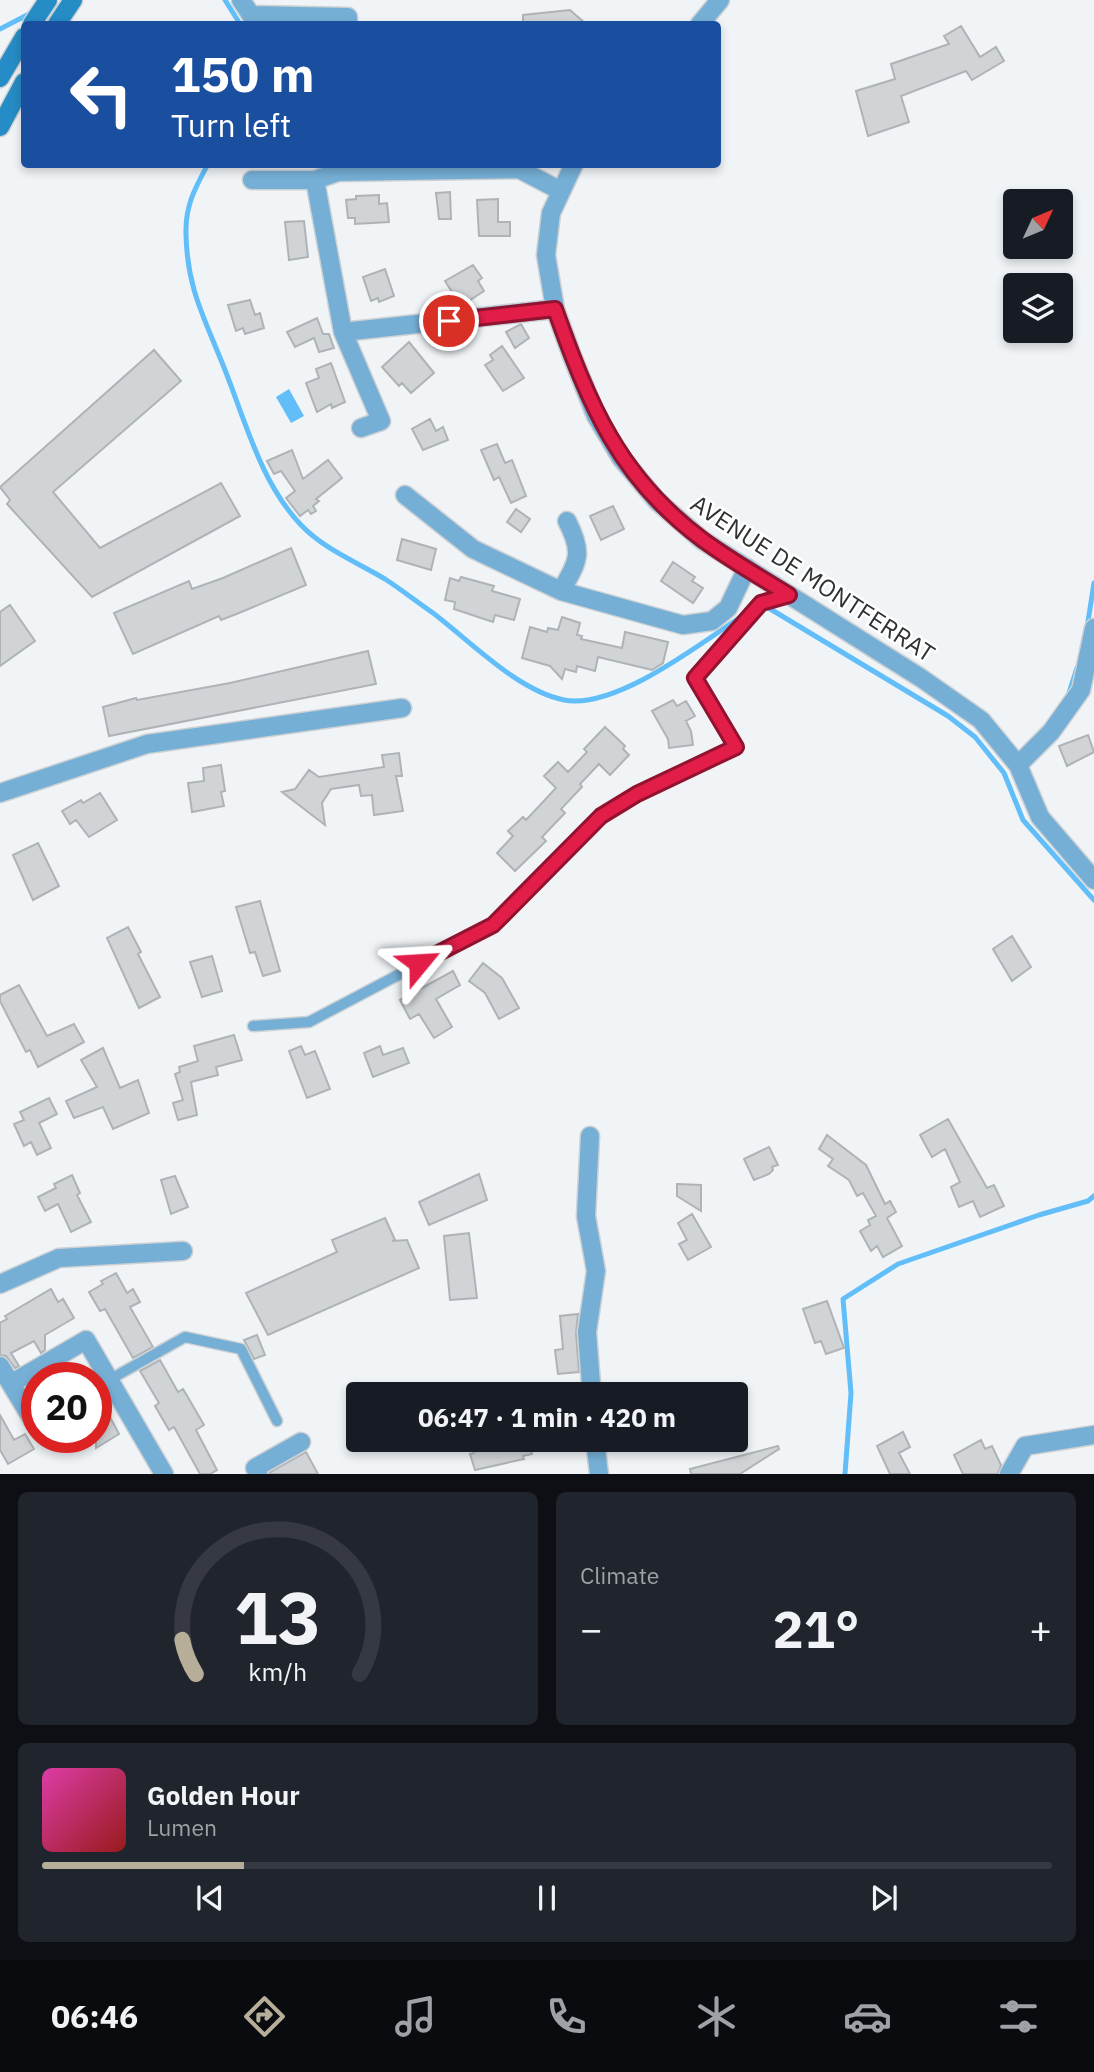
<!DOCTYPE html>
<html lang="en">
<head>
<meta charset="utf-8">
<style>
  :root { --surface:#171b24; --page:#20242c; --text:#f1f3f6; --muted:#9ea1a6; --line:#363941; --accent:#b6ae99 }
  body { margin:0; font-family:"IBM Plex Sans",sans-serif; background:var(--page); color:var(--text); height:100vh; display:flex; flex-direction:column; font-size:26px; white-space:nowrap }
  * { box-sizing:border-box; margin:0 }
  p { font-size:23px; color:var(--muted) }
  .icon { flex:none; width:38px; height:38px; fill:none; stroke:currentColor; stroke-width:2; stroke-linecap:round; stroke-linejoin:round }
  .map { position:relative; height:1474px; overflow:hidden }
  .sheet { display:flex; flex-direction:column; gap:18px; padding:18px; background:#0d0f14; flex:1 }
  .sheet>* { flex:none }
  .banner { position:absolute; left:21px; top:21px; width:700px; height:147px; border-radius:7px; box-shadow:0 4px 10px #0003; background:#1a4fa0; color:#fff; overflow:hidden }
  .needle { width:46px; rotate:46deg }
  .fabs { position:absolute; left:1003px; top:189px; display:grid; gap:14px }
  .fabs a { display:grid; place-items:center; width:70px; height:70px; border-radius:7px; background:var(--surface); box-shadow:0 4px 10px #0003; font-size:35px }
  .speed { position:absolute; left:21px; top:1362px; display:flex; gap:14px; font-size:35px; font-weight:700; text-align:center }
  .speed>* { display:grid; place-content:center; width:91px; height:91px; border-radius:50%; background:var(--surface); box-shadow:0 4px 10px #0003; line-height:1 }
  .speed .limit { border:10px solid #d22; background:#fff; color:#111 }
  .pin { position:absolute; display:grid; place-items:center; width:60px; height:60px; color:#fff; margin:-30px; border:4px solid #fff; border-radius:50%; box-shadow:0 2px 7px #0007 }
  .me { position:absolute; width:77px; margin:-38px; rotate:63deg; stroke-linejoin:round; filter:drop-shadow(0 0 5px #0008) }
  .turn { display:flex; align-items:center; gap:24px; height:147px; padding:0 35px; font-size:32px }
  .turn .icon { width:91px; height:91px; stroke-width:2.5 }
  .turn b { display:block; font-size:49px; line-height:60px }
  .big { font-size:52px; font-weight:700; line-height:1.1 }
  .sheet .widget { flex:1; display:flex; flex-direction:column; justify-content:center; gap:10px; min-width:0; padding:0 24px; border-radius:10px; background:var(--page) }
  .sheet .dial { align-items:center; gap:0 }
  .dial svg { height:182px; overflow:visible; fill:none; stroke:var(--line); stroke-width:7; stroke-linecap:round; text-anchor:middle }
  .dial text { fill:var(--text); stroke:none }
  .song { display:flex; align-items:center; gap:21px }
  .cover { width:84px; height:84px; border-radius:10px; background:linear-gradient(135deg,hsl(320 70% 55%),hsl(0 70% 35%)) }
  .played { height:7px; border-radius:4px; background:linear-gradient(90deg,var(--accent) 20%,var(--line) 20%) }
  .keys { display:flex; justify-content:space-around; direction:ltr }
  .heat { display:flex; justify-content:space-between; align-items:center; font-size:38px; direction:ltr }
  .sheet .tiles { flex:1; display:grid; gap:18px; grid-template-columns:1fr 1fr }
  .widget:last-child { grid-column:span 2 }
  .trip { position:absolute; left:346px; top:1382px; width:402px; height:70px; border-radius:7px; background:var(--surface); box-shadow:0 4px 10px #0003; font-weight:700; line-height:70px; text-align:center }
  .tabs { display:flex; height:112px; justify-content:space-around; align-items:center; background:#090b0e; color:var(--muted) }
  .tabs .icon { width:49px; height:49px }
  .tabs .on { color:var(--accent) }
  .tabs b { font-size:32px; color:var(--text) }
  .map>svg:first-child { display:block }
  .water { fill:#61bef8 }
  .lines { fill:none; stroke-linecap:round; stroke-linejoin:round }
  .stream { stroke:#61bef8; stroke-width:5 }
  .building { fill:#d0d4d7; stroke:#afb3b6; stroke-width:2 }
  .service-casing { stroke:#cdd1d4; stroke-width:13 }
  .minor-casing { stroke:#cdd1d4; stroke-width:21 }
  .tertiary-casing { stroke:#cdd1d4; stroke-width:21 }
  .secondary-casing { stroke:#cdd1d4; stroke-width:21 }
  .service { stroke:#76afd6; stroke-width:10 }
  .minor { stroke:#76afd6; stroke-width:18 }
  .tertiary { stroke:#76afd6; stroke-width:18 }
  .secondary { stroke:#268cc5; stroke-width:18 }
  .route-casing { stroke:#92132f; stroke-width:18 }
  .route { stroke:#e11d48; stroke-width:12 }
  .labels { text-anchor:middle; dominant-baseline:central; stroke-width:5; stroke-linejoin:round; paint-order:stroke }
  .street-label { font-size:24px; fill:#2f3132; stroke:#fff }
</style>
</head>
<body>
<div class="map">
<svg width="1094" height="1474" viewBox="0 0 1094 1474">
  <rect width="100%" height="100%" fill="#f0f4f7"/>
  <path class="water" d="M 289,389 L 304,416 L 291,423 L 276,397 Z"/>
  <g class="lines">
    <path class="stream" d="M 225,0 L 240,24
      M 0,29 L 31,13
      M 208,164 C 195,188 185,206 186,234 C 187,288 204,317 223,365 C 245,419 260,482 301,525 C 325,550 357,562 385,579 C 402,590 417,602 433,613 C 470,641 518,691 564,700 C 618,710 706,639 751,610
      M 762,604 L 948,716 L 975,737 L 1004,773 L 1023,820 L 1094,900
      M 1087,628 L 1094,583
      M 1068,696 L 1077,668
      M 845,1474 L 851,1393 L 843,1299 L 898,1264 L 1039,1215 L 1088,1201 L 1094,1196"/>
  </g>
  <path class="building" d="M 570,10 L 586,24 L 523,24 L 523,15 Z
    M 961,26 L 980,57 L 996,47 L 1004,61 L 972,80 L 966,71 L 901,96 L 909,122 L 868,136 L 856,91 L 895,79 L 891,64 L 949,44 L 944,36 Z
    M 450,192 L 451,219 L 439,219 L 436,193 Z
    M 379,195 L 379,204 L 387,203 L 389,222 L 355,224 L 355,218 L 348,218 L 346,200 L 356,199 L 356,196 Z
    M 498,199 L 498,222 L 510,222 L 510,236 L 479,236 L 477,200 Z
    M 304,221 L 308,257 L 289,260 L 285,222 Z
    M 473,265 L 482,278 L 478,281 L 484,291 L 461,306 L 445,281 Z
    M 385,269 L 394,296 L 379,302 L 378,298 L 371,301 L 363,277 Z
    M 250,300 L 255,315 L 260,313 L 264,328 L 245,334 L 243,328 L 236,331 L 228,305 Z
    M 317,318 L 323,334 L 329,334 L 334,348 L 319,352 L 314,338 L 295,347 L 287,332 Z
    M 521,324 L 529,338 L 515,348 L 506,332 Z
    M 409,342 L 434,373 L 411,393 L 402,383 L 399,386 L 382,367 Z
    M 502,346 L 524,378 L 503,391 L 485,365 L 493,360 L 490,355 Z
    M 154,350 L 181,381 L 53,492 L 100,548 L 221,483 L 240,516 L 92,597 L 7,504 L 10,500 L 0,487 Z
    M 331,363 L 345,402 L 332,408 L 331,404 L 317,412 L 306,383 L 319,378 L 316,369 Z
    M 430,419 L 436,431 L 443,427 L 448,440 L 423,450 L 412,429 Z
    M 497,444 L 505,463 L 512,460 L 526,496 L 511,503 L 499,477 L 494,480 L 481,450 Z
    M 292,450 L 303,479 L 328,460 L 342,478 L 316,499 L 319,501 L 313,506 L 316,511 L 311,514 L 308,510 L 300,516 L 286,498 L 295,491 L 281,471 L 274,474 L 267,461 Z
    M 613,506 L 624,529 L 601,540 L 590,516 Z
    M 516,509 L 530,519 L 521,532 L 507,522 Z
    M 402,539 L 436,549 L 431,570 L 397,560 Z
    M 291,548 L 306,585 L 239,613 L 221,620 L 219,616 L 133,654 L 114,613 L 189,581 L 192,589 L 223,578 Z
    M 673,562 L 695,577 L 692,581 L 703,588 L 693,603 L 661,581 Z
    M 461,577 L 494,586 L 492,591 L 520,599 L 514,620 L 495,615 L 493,622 L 454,609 L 455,602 L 445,600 L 450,578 L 459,581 Z
    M 10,605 L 35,641 L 0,666 L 0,612 Z
    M 562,617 L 580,623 L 577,635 L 582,636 L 581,639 L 622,648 L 625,632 L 668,642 L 663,663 L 652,670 L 598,657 L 595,671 L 577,666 L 576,672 L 565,669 L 562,679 L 550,666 L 522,658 L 530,627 L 547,632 L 548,628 L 558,630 Z
    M 368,651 L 376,684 L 109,736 L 103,707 L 136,698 L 137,700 L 230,683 Z
    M 673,700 L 677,706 L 686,701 L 695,716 L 686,721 L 691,731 L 693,745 L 669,748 L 668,739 L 652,711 Z
    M 605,727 L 625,746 L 623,749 L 629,755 L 610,775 L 599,764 L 580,784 L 582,787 L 561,809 L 565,813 L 542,837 L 546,841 L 515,871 L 497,853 L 513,836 L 508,831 L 523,817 L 526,820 L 556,788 L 544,776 L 558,762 L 568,772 L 587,752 L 584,749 Z
    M 1088,735 L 1094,752 L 1067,766 L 1059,746 Z
    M 399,753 L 402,776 L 396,776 L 403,811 L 374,815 L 372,795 L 361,796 L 359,785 L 331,789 L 322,803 L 325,825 L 282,792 L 295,789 L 309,770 L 319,777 L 384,767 L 382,755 Z
    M 221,765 L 225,791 L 221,792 L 224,806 L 192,812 L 188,783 L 204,781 L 203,768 Z
    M 100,793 L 117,820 L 89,837 L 76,820 L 70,824 L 62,811 L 81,800 L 83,803 Z
    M 38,843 L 59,886 L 33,900 L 13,855 Z
    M 260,901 L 280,971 L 263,976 L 255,952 L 250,953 L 236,907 Z
    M 128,927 L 141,952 L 138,954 L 160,997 L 139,1008 L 107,938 Z
    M 1012,936 L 1031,967 L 1012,981 L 993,949 Z
    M 212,956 L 222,991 L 202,997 L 190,962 Z
    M 483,963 L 502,978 L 519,1008 L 499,1019 L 485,993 L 469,981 Z
    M 453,971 L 460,985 L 436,999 L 452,1027 L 434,1038 L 419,1014 L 410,1019 L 400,1000 Z
    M 19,985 L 47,1036 L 74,1024 L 84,1042 L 38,1067 L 30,1050 L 26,1052 L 0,1001 L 0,995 Z
    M 234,1035 L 242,1060 L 216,1067 L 218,1075 L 191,1082 L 197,1115 L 178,1120 L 173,1103 L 183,1100 L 175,1074 L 180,1072 L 179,1067 L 198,1061 L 194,1046 Z
    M 301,1046 L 305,1055 L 315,1051 L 330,1089 L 307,1098 L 289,1051 Z
    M 380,1046 L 383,1055 L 403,1048 L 409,1063 L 373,1077 L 364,1053 Z
    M 103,1048 L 120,1088 L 138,1080 L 149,1113 L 113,1129 L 103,1107 L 74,1118 L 66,1101 L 97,1087 L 81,1060 Z
    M 49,1098 L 57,1114 L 39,1123 L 51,1148 L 37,1155 L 31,1142 L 24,1146 L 14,1124 L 24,1120 L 20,1112 Z
    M 948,1119 L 987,1188 L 994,1185 L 1004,1206 L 980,1217 L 973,1201 L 959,1207 L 951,1187 L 960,1182 L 945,1149 L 932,1157 L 920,1135 Z
    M 827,1135 L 866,1165 L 885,1204 L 890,1201 L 896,1212 L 887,1218 L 902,1246 L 883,1257 L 877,1246 L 871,1251 L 860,1231 L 870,1225 L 868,1220 L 876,1216 L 863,1193 L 857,1196 L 849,1180 L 828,1166 L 833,1159 L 819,1149 Z
    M 769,1147 L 778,1165 L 772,1167 L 773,1170 L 769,1174 L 754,1180 L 744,1159 Z
    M 479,1174 L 487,1200 L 429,1225 L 419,1202 Z
    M 72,1175 L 80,1193 L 77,1195 L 91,1222 L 71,1232 L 58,1204 L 45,1211 L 38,1197 L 56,1188 L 54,1184 Z
    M 175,1176 L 188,1207 L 171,1214 L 161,1180 Z
    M 677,1184 L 701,1185 L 701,1211 L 677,1196 Z
    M 692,1214 L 711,1247 L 688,1260 L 679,1244 L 687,1240 L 678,1223 Z
    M 385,1218 L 395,1240 L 392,1241 L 407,1240 L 419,1268 L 268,1335 L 246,1293 L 337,1252 L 332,1240 Z
    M 469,1233 L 477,1298 L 450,1300 L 444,1236 Z
    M 116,1273 L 127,1293 L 133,1289 L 140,1302 L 130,1307 L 153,1347 L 133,1358 L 105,1309 L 100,1311 L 89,1292 L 103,1284 L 101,1281 Z
    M 51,1289 L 58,1302 L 63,1299 L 74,1318 L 45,1335 L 45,1350 L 41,1353 L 34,1341 L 11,1353 L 19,1366 L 15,1368 L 6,1356 L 0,1355 L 0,1323 L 7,1319 L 5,1316 Z
    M 827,1301 L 844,1348 L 826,1354 L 821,1341 L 815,1343 L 803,1309 Z
    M 578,1314 L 576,1333 L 579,1372 L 558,1374 L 555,1350 L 563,1349 L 560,1316 Z
    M 257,1335 L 265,1355 L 254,1359 L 244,1340 Z
    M 160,1360 L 178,1392 L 183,1389 L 204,1425 L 196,1430 L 217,1470 L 210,1474 L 200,1474 L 174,1427 L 169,1430 L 155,1406 L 159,1403 L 140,1371 Z
    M 0,1415 L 14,1440 L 25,1434 L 34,1449 L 8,1464 L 0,1450 Z
    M 111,1419 L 119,1434 L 96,1448 L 96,1428 Z
    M 903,1432 L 910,1447 L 899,1453 L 910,1474 L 890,1474 L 877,1446 Z
    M 506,1440 L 529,1440 L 532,1454 L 523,1456 L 524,1459 L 475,1470 L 470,1454 L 474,1453 L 472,1448 Z
    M 981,1440 L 985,1449 L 992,1446 L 1001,1465 L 998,1474 L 963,1474 L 954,1455 Z
    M 778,1446 L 779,1449 L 740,1474 L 691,1474 L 690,1469 Z
    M 306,1452 L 318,1474 L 269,1474 L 269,1473 Z"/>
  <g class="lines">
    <defs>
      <path id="service" d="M 253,1026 L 309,1022 L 493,925 L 601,816 L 637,794 L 736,747 L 694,678 L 761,603 L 788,595
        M 109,1380 L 185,1337 L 241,1349 L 277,1421"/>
      <path id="minor" d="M 241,0 L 251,15 L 348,17 L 348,24
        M 252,180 L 315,180
        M 555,309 L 343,332 L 315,180 L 338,172 L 519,169 L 559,190
        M 343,332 L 381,421 L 361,428
        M 405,495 L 473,549 L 561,591 L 683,625 L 712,621 L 728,608 L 747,568
        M 561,591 C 578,561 584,554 567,521
        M 1018,765 L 1051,732 L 1081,690 L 1094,628
        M 0,793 L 147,744 L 402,708
        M 0,1284 L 59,1258 L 183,1251
        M 0,1366 L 34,1422 L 37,1421
        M 12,1383 L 86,1340 L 164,1474
        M 589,1395 L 591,1384 L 587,1332 L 596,1271 L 586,1216 L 590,1136
        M 595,1440 L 599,1474
        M 258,1474 L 255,1468 L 301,1442
        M 1009,1474 L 1025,1446 L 1094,1435"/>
      <path id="tertiary" d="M 700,24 L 720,0
        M 574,164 L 551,213 L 546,255 L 555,309 L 572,356 L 596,416 L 621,458 L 657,501 L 702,540 L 921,678 L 981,720 L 1018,765 L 1040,817 L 1094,880"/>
      <path id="secondary" d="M 32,24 L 48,0
        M 57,24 L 73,0
        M 0,78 L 24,37
        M 0,127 L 24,82"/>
    </defs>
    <use href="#service" class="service-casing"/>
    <use href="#minor" class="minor-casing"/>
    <use href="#tertiary" class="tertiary-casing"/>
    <use href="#secondary" class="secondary-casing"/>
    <use href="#service" class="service"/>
    <use href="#minor" class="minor"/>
    <use href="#tertiary" class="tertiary"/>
    <use href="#secondary" class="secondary"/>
  </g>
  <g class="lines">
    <defs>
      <path id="route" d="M 419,963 L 493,925 L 601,816 L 637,794 L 736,747 L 695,678 L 761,603 L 789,595 C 760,577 730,560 703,540 C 619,478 589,404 555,309 L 449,321"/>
    </defs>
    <use href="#route" class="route-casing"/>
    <use href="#route" class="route"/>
  </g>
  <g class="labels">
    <g class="street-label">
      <text transform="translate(813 578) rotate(33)">AVENUE DE MONTFERRAT</text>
    </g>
  </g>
</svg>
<div class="fabs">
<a><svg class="needle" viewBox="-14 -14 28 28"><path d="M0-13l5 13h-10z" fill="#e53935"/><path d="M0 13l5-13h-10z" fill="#9ea1a6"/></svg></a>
<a><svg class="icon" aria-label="layers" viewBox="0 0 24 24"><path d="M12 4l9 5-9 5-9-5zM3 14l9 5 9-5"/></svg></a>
</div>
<div class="speed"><div class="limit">20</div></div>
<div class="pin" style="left:449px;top:321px;background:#d93025"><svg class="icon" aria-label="arrive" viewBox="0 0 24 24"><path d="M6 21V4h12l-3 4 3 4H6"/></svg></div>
<svg class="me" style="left:419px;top:963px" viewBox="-20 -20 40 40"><path d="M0-17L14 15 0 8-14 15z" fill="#e11d48" stroke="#fff" stroke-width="4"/></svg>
<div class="trip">06:47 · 1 min · 420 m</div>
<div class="banner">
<div class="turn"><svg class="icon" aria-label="left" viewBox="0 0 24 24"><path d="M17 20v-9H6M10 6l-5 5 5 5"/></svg><div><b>150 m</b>Turn left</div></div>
</div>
</div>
<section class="sheet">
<div class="tiles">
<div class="widget dial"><svg viewBox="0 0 100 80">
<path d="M14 69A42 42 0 1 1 86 69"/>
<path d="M14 69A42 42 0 0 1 8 54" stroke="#b6ae99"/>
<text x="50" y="56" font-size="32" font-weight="700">13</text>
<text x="50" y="72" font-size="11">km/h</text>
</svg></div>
<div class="widget"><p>Climate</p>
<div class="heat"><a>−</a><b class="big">21°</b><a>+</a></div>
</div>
<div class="widget">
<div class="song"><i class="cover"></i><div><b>Golden Hour</b><p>Lumen</p></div></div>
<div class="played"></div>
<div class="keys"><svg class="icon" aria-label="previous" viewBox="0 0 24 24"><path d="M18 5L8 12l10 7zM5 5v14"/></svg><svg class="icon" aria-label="pause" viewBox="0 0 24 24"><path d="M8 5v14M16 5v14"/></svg><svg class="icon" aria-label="next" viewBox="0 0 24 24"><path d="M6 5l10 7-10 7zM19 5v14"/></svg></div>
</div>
</div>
</section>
<nav class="tabs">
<b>06:46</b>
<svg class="icon on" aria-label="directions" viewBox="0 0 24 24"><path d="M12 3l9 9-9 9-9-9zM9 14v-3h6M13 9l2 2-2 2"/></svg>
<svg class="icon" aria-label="music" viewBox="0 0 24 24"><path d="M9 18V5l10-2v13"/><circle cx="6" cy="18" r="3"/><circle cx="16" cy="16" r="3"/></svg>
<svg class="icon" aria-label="phone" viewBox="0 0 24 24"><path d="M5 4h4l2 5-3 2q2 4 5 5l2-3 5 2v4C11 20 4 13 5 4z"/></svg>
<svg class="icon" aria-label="climate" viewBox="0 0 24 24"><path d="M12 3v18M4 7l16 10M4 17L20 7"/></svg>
<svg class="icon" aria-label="car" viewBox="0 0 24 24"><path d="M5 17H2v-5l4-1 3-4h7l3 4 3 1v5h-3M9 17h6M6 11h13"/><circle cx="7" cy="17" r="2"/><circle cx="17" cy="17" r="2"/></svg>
<svg class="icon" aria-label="filters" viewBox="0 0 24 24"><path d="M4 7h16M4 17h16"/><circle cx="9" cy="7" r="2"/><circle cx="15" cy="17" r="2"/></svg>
</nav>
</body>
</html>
